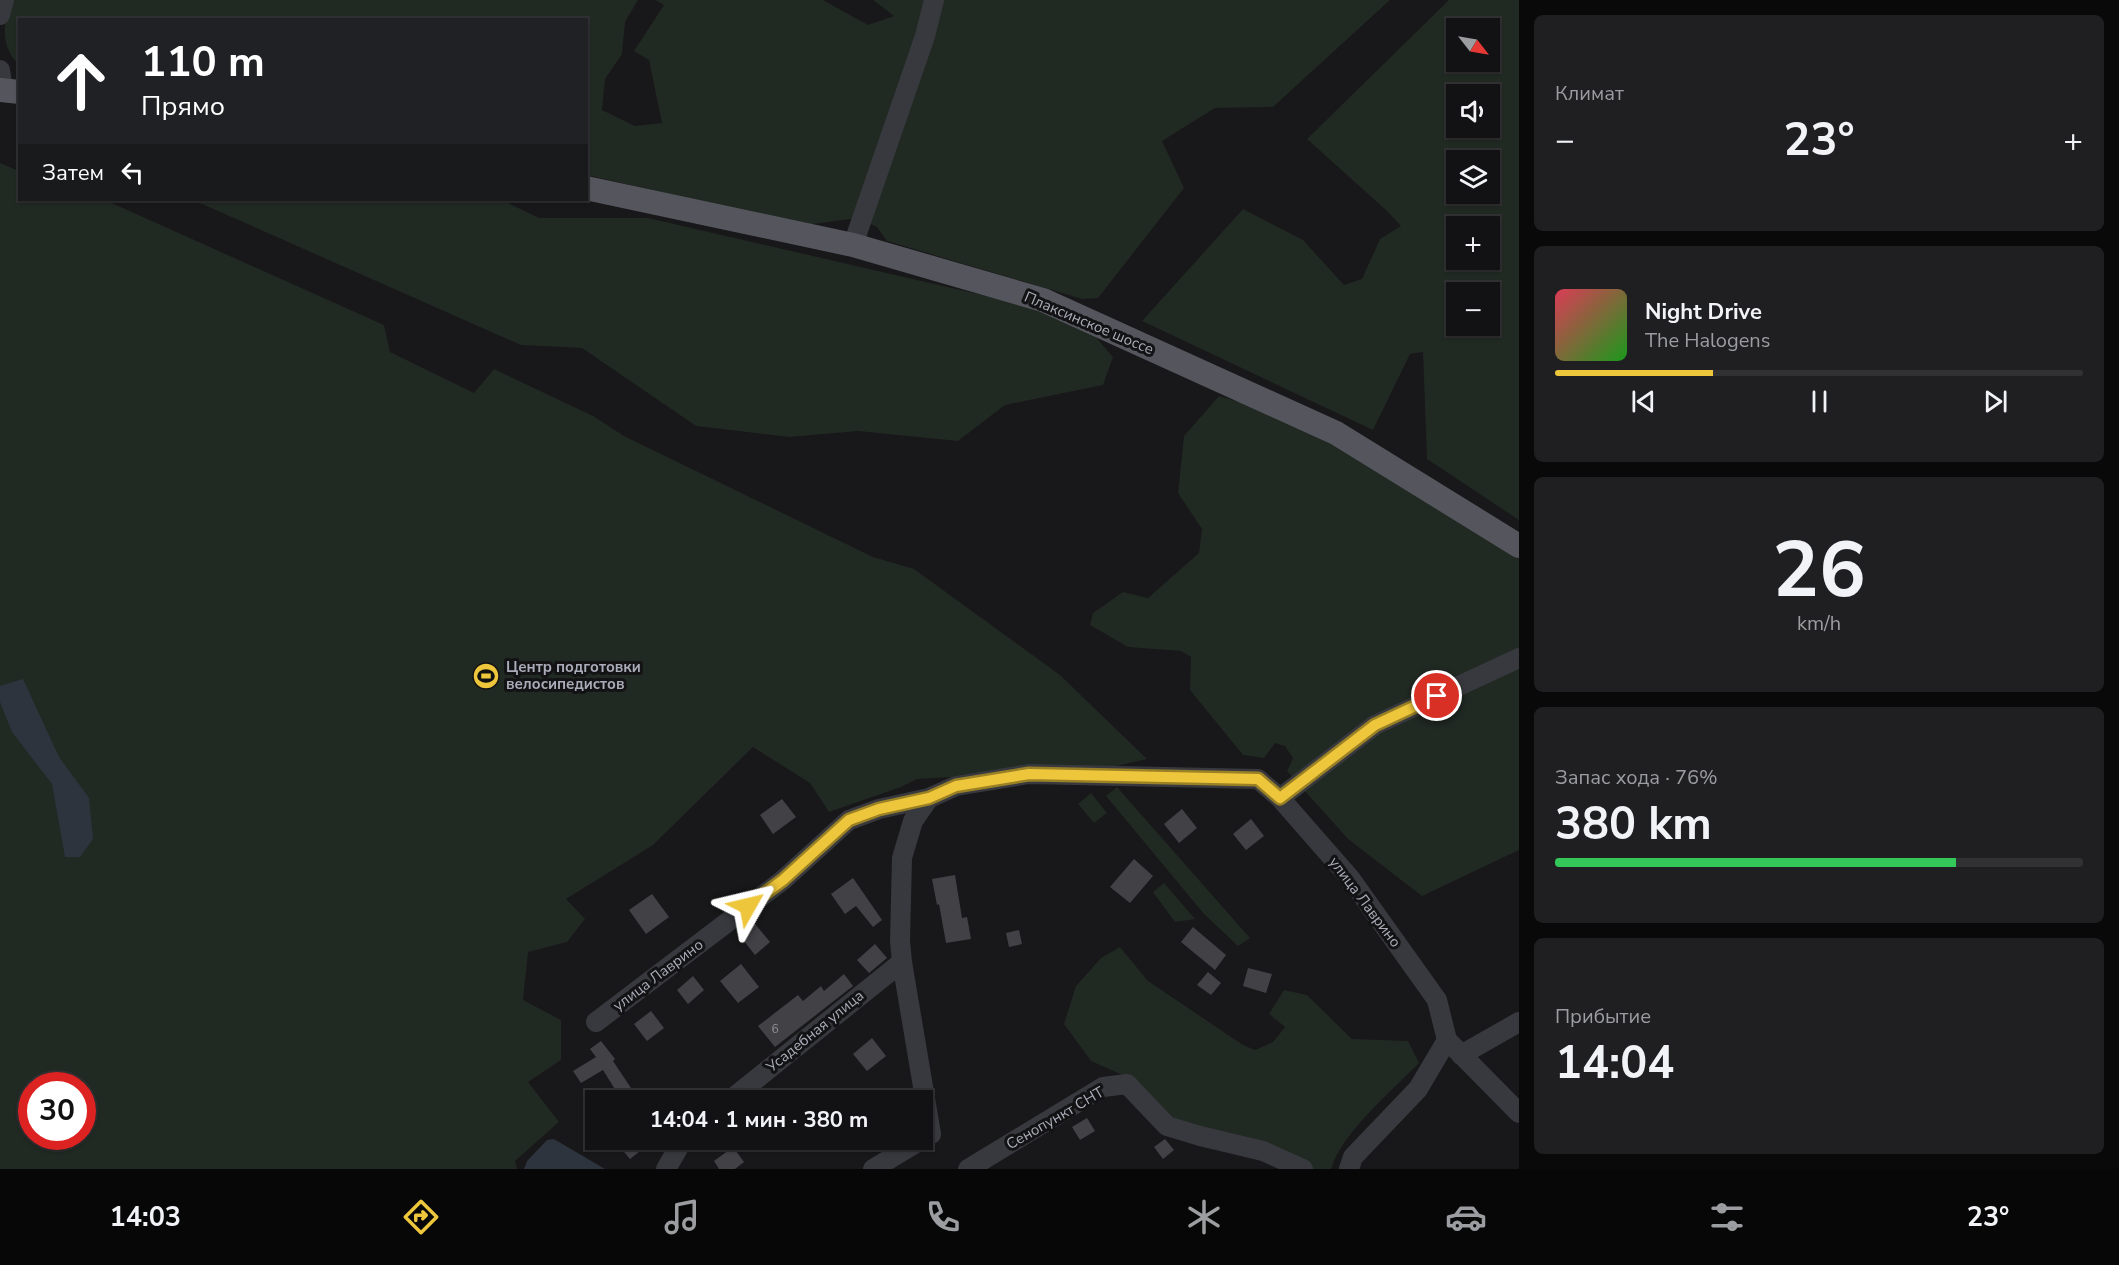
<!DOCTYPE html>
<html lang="ru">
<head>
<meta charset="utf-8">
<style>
  :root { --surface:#121113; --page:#1f1f21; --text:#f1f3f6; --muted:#9c9da0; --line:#313133; --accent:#edc63b }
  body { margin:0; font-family:"Nunito Sans",sans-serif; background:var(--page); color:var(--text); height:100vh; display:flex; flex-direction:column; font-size:22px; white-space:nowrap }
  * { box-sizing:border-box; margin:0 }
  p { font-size:20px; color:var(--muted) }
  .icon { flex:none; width:33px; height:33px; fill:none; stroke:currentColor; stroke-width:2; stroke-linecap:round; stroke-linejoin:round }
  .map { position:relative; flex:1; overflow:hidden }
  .panel { display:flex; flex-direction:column; gap:15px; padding:15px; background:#0a090a; width:600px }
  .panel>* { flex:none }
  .hud { position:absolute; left:18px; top:18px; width:570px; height:183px; border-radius:0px; box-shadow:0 2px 4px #0004,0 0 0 2px var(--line); background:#202124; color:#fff; overflow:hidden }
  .needle { width:39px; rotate:121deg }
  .fabs { position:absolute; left:1446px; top:18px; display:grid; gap:12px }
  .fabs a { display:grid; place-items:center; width:54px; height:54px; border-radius:0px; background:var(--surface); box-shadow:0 2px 4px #0004,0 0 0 2px var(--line); font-size:30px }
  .speed { position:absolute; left:18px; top:1072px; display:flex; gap:12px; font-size:30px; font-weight:700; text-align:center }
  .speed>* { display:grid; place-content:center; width:78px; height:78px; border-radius:50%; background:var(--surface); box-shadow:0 2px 4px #0004,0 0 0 2px var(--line); line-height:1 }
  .speed .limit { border:9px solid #d22; background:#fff; color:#111 }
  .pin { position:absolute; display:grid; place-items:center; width:51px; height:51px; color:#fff; margin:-26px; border:3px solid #fff; border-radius:50%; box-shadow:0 2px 6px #0007 }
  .me { position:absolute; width:66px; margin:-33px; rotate:53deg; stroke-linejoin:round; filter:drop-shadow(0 0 4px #0008) }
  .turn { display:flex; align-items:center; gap:21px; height:126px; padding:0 24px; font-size:27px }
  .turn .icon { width:78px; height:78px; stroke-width:2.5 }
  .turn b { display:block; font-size:42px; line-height:51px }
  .then { display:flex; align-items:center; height:57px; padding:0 24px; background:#0003; gap:12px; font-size:22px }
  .big { font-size:45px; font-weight:700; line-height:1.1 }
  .panel .tile { flex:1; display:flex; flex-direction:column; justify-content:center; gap:9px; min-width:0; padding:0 21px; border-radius:9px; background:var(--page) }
  .panel .dial { align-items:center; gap:0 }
  .dial b { font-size:78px; line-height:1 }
  .song { display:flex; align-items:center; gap:18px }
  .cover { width:72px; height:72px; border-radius:9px; background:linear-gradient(135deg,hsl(350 70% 55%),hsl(120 70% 35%)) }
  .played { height:6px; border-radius:3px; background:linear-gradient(90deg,var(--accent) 30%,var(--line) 30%) }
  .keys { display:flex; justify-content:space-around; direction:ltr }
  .heat { display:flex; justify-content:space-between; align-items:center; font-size:33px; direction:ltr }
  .charge { height:9px; border-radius:4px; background:linear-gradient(90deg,#34c759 76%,var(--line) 0) }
  .trip { position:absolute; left:585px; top:1090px; width:348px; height:60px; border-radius:0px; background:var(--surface); box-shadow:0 2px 4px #0004,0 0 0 2px var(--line); font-weight:700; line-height:60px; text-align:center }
  .menu { display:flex; height:96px; justify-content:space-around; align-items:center; background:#070708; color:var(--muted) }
  .menu .icon { width:42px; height:42px }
  .menu .on { color:var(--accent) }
  .menu b { font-size:27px; color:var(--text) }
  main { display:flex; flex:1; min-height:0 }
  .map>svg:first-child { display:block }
  .green { fill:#212923; fill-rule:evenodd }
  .water { fill:#2e343d }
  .building { fill:#424246 }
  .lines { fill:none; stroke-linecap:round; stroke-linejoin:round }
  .minor { stroke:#38393e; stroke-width:20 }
  .major { stroke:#55555d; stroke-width:24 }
  .route-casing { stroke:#9a8126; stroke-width:15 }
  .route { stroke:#edc63b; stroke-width:10 }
  .labels { text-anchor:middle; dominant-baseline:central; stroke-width:6; stroke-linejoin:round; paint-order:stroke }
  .number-label { font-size:12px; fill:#90929c }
  .street-label { font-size:15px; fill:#aaadb9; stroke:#131214 }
  .poi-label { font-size:15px; font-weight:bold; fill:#aaadb9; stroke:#131214; text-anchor:start }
</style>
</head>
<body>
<main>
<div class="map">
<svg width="1519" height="1169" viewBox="0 0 1519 1169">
  <rect width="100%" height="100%" fill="#181719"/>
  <path class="green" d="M 11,0 L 638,0 L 625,22 L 622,54 L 605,79 L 602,110 L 635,126 L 662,123 L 649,60 L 634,51 L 664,5 L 655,0 L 823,0 L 868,25 L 894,16 L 873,0 L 1390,0 L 1273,107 L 1215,108 L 1162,141 L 1184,188 L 1098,298 L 1082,299 L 887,241 L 877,227 L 857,218 L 806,225 L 587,175 L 586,20 L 20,20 L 19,65 C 0,45 3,26 11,0 Z
    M 1449,0 L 1519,0 L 1519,520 L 1427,459 L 1423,352 L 1410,354 L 1373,430 L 1142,321 L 1243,209 L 1303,240 L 1344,285 L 1362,279 L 1380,239 L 1401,226 L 1387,211 L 1307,139 ZM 1456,28 L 1490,28 L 1490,62 L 1456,62 ZM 1456,94 L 1490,94 L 1490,128 L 1456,128 ZM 1456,160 L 1490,160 L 1490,194 L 1456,194 ZM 1456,226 L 1490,226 L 1490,260 L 1456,260 ZM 1456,292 L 1490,292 L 1490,326 L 1456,326 Z
    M 0,163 L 19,171 L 20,200 L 105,200 L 384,325 L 390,352 L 474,393 L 494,369 L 593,416 L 624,436 L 873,557 L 914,569 L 1060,675 L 1147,759 L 1108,768 L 917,779 L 901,787 L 829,812 L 810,783 L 753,747 L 653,845 L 566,899 L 585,919 L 567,942 L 528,952 L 523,1000 L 561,1020 L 561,1060 L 528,1082 L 559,1122 L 515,1161 L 517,1169 L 0,1169 ZM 32,1086 L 82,1086 L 82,1137 L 32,1137 Z
    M 193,200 L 502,200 L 539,218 L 648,218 L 1039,308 L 1093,334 L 1113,357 L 1103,385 L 1005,405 L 958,441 L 858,431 L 789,437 L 696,426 L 582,348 L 521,345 Z
    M 1219,396 L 1280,414 L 1395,478 L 1519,557 L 1519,850 L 1422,896 L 1348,839 L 1287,771 L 1293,758 L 1285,746 L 1275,743 L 1264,758 L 1243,755 L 1190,690 L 1191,657 L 1181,651 L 1128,647 L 1090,625 L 1093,613 L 1123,592 L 1148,598 L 1199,553 L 1202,529 L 1178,493 L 1184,436 Z
    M 1117,787 L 1250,938 L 1238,946 L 1204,914 L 1106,796 Z
    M 1091,793 L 1107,813 L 1094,823 L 1078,804 Z
    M 1164,883 L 1195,919 L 1175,922 L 1153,892 Z
    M 1120,947 L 1148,981 L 1243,1045 L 1255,1050 L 1273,1042 L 1285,1027 L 1269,1014 L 1284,990 L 1307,995 L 1352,1039 L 1408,1041 L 1419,1063 C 1391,1092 1343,1131 1331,1169 L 1311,1169 L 1171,1122 L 1129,1078 L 1091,1061 L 1064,1024 L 1076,986 L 1101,958 Z"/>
  <path class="water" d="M 23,679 L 59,757 L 89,798 L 93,839 L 80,857 L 65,857 L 52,784 L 12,732 L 0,702 L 0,686 Z
    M 554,1139 L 605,1169 L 524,1169 L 527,1161 L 547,1140 Z"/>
  <path class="building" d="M 782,799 L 796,817 L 773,834 L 760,815 Z
    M 1182,809 L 1197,828 L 1179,843 L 1164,824 Z
    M 1251,819 L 1264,836 L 1246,850 L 1233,834 Z
    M 1134,859 L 1153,876 L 1130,903 L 1110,887 Z
    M 955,875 L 962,918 L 967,917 L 971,939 L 946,943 L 939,904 L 937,905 L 932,879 Z
    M 853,878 L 882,920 L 873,927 L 856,906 L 845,914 L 831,894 Z
    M 652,894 L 669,917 L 646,934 L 629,910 Z
    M 751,919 L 770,942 L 755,955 L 736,931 Z
    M 1193,927 L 1226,955 L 1215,970 L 1181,942 Z
    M 1019,930 L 1022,944 L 1009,947 L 1006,933 Z
    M 875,944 L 887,958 L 869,973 L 857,960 Z
    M 741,964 L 759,987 L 738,1003 L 720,981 Z
    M 1248,968 L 1272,974 L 1266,993 L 1243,986 Z
    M 1208,972 L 1221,983 L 1211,995 L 1197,985 Z
    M 844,974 L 853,986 L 775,1047 L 758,1026 L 798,995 L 803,1001 L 821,986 L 824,991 Z
    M 693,976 L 704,990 L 688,1004 L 677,990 Z
    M 651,1011 L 664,1028 L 647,1041 L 634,1024 Z
    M 872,1038 L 886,1056 L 867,1071 L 853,1054 Z
    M 601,1041 L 615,1059 L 613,1061 L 633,1091 L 621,1099 L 603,1070 L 581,1083 L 573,1071 L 596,1057 L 590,1049 Z
    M 688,1088 L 699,1101 L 671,1101 Z
    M 1087,1118 L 1095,1131 L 1080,1140 L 1072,1127 Z
    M 1165,1139 L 1174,1150 L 1163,1159 L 1154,1147 Z
    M 614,1140 L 654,1140 L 630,1159 Z
    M 733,1147 L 744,1162 L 735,1169 L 719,1169 L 714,1161 Z"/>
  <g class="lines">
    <path class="minor" d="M 0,15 L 4,0
      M 0,70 L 3,90
      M 853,245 L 925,36 L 934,0
      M 1280,798 L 1375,725 L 1519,658
      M 596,1022 L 783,880 L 849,820 L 879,809 L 929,798
      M 1447,1040 L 1519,1113
      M 1461,1055 L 1519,1022
      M 729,1101 L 902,962
      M 922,1139 L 931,1134 L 902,962 L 900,941 L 902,858 L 913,821 L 929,798 L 956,786 L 1029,774 L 1258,779 L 1280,798 L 1350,878 L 1437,1000 L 1447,1040
      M 666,1169 L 680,1145 L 686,1140
      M 873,1169 L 921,1140
      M 968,1169 L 1103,1087 L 1127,1084 L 1167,1126 L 1200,1136 L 1263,1151 L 1303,1169
      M 1349,1169 L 1353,1157 L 1418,1089 L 1447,1040"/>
    <path class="major" d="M 0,90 L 20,92
      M 586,188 L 853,245 L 1043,300 L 1336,433 L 1519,546"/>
  </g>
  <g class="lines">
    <defs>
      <path id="route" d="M 748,906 L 783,880 L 849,820 L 879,809 L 929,798 L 956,786 L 1029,774 L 1258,779 L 1280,798 L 1375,725 L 1437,696"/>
    </defs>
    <use href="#route" class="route-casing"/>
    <use href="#route" class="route"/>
  </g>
  <defs>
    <symbol id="stadium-disc" viewBox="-11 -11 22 22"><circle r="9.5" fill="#edc63b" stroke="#131214"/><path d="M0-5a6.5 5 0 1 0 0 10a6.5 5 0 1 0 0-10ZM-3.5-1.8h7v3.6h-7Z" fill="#111"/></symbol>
  </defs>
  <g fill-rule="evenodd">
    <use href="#stadium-disc" x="471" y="661" width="30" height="30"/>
  </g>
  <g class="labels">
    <g class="number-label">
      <text x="775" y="1029">6</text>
    </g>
    <g class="street-label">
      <text transform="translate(1089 323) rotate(23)">Плаксинское шоссе</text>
      <text transform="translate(1365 902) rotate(53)">улица Лаврино</text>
      <text transform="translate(658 975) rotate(-37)">улица Лаврино</text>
      <text transform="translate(815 1031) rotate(-39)">Усадебная улица</text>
      <text transform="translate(1055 1118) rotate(-30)">Сенопункт СНТ</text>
    </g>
    <g class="poi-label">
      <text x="506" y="667">Центр подготовки<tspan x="506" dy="17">велосипедистов</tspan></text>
    </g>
  </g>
</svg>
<div class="fabs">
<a><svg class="needle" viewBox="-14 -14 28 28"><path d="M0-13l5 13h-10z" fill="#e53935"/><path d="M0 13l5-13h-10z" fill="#9c9da0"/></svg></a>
<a><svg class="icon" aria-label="sound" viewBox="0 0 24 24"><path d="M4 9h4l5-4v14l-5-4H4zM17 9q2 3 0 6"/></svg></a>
<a><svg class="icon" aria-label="layers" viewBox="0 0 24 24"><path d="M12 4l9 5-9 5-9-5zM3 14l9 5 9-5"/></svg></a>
<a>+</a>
<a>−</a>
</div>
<div class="speed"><div class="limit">30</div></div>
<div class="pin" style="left:1437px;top:696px;background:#d93025"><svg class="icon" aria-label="arrive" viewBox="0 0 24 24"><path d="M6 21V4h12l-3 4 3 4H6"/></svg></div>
<svg class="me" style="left:748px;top:906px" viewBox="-20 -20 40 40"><path d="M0-17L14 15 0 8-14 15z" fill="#edc63b" stroke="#fff" stroke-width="4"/></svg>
<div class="trip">14:04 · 1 мин · 380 m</div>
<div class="hud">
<div class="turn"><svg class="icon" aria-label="ahead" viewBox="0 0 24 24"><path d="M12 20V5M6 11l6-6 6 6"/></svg><div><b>110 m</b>Прямо</div></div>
<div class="then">Затем<svg class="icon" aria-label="left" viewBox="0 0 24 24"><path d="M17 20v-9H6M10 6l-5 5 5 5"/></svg></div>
</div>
</div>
<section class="panel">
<div class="tile"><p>Климат</p>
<div class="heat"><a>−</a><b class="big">23°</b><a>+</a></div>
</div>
<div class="tile">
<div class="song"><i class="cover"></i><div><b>Night Drive</b><p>The Halogens</p></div></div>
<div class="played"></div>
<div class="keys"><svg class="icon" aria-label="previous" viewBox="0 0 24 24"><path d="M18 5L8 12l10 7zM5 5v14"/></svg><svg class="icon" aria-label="pause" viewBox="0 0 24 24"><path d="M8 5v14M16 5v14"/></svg><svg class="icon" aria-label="next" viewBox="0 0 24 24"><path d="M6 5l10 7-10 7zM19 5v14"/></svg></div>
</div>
<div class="tile dial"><b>26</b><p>km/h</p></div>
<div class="tile"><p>Запас хода · 76%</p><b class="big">380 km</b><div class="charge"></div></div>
<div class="tile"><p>Прибытие</p><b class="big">14:04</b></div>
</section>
</main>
<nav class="menu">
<b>14:03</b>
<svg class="icon on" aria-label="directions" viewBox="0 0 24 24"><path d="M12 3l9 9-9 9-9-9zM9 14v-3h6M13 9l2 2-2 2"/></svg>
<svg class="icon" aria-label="music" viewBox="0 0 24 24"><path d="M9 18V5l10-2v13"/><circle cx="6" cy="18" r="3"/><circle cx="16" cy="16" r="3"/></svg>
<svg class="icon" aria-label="phone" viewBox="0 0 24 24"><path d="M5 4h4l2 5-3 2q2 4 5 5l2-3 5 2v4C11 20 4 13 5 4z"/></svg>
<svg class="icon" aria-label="climate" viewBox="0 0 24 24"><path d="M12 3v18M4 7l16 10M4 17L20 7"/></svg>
<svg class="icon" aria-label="car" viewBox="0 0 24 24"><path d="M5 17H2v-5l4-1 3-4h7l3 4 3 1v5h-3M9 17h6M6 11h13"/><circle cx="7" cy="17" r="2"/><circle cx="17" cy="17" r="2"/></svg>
<svg class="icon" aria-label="filters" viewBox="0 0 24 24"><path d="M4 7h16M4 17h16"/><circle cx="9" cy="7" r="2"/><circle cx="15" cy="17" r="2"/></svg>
<b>23°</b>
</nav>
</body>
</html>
